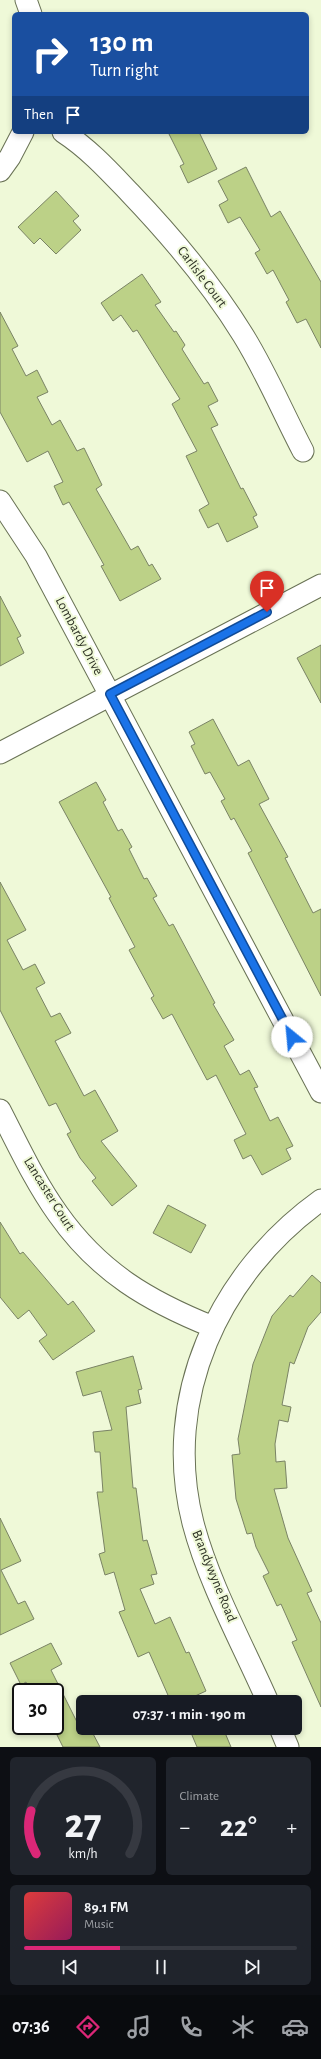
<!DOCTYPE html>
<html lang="en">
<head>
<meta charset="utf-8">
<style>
  :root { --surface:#171b24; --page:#20242c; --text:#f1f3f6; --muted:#9ea1a6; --line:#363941; --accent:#db2777 }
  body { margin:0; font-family:"Alegreya Sans",sans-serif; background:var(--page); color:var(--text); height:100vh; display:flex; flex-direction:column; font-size:15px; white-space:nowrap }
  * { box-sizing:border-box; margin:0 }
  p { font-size:13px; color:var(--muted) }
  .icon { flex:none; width:22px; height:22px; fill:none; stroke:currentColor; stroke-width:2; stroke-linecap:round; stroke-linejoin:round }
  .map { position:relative; height:1747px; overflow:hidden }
  .sheet { display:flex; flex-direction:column; gap:10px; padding:10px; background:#0d0f14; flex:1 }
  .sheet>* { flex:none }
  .banner { position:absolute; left:12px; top:12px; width:297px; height:122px; border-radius:6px; box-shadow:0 2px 6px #0003; background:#1a4fa0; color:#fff; overflow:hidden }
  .speed { position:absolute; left:12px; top:1683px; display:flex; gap:8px; font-size:20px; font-weight:700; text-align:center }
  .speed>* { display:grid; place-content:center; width:52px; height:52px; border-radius:50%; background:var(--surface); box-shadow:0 2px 6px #0003; line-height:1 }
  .speed .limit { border:2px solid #111; border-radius:6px; background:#fff; color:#111 }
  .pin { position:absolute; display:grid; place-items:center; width:34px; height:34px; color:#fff; margin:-41px -17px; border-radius:50% 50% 50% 0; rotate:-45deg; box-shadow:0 0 4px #0007 }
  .pin .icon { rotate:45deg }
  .me { position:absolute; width:44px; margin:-22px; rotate:332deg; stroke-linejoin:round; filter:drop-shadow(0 0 3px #0008) }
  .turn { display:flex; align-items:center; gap:14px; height:84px; padding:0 12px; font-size:18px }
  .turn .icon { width:52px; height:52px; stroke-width:2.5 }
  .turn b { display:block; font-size:28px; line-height:34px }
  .then { display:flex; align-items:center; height:38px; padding:0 12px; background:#0003; gap:8px; font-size:15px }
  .big { font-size:30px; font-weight:600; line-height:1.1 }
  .sheet .tile { flex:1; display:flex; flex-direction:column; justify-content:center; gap:6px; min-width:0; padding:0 14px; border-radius:6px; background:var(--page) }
  .sheet .dial { align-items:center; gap:0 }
  .dial svg { height:104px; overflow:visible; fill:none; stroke:var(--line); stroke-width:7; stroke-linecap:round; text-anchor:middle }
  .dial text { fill:var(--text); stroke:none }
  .song { display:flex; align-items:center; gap:12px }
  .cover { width:48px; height:48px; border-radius:6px; background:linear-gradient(135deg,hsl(0 70% 55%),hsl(330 70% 35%)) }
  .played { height:4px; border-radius:2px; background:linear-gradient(90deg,var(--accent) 35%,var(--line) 35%) }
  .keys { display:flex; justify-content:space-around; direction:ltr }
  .heat { display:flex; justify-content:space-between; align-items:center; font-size:22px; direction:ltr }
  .sheet .tiles { flex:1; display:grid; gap:10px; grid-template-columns:1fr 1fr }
  .tile:last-child { grid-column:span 2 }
  .trip { position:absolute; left:76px; top:1695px; width:226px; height:40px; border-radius:6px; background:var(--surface); box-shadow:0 2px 6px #0003; font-weight:600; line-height:40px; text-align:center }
  .tab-bar { display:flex; height:64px; justify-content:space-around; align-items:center; background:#090b0e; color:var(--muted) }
  .tab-bar .icon { width:28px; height:28px }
  .tab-bar .on { color:var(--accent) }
  .tab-bar b { font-size:18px; color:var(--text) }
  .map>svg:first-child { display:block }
  .building { fill:#bcd187; stroke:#7a8365 }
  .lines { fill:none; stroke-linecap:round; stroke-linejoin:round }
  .minor-casing { stroke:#697255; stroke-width:23 }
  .minor { stroke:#fff; stroke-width:21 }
  .route-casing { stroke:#114b97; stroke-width:10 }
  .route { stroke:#1a73e8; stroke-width:7 }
  .labels { text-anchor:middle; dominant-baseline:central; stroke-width:4; stroke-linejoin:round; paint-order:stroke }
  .street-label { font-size:14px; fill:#2f3326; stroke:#eff9d8 }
</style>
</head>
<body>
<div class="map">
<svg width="321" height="1747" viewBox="0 0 321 1747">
  <rect width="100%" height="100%" fill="#eff9d8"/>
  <path class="building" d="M 168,132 L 199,132 L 217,169 L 188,183 L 180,166 L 184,164 Z
    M 246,167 L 271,217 L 280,211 L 321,282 L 321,348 L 306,319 L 297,323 L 286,302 L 289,300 L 273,270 L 267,274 L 255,253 L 260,250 L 240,217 L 228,223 L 219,205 L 228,200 L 218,181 Z
    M 56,191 L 79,216 L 73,221 L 81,230 L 56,254 L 40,238 L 34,244 L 18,227 Z
    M 142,274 L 161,302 L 155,305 L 174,332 L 176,331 L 185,345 L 182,349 L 204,384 L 208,382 L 218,401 L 208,406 L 218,425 L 211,428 L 241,489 L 243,488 L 257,515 L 253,517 L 258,527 L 227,542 L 218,523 L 208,528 L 199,510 L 209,504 L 186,456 L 197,451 L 172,404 L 180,399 L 137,330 L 133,332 L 121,315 L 113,321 L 101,303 Z
    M 0,312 L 18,346 L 12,349 L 26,376 L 37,370 L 48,392 L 37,397 L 52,425 L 60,420 L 77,451 L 84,448 L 102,485 L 96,489 L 131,550 L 138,546 L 149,566 L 152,564 L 161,579 L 120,601 L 101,566 L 104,565 L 69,502 L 63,505 L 54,486 L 63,482 L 48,451 L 27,462 L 0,412 Z
    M 0,596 L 21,636 L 17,638 L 24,653 L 0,666 Z
    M 321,645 L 321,703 L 297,658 Z
    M 213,719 L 238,766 L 249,760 L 269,799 L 259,804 L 288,857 L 285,858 L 313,913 L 321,909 L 321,996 L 248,853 L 252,851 L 234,818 L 231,820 L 221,801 L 225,799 L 210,772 L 205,774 L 191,746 L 195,744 L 189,732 Z
    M 96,782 L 106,800 L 103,802 L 118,831 L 122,829 L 132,847 L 129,849 L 144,879 L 147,878 L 157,896 L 153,898 L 169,926 L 173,924 L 215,1003 L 213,1004 L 234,1040 L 224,1046 L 240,1075 L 249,1070 L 258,1087 L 254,1088 L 270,1121 L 278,1117 L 293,1146 L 286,1149 L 291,1159 L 262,1175 L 251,1155 L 243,1159 L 234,1140 L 246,1134 L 216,1075 L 207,1080 L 172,1014 L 163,1019 L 151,998 L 154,996 L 129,950 L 135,947 L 109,898 L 111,897 L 59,802 Z
    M 0,882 L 26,930 L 7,940 L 23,970 L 35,964 L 45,983 L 36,988 L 51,1017 L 60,1013 L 71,1033 L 55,1041 L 84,1096 L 95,1090 L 118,1131 L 101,1141 L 137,1186 L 112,1206 L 92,1181 L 96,1178 L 80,1158 L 67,1134 L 71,1132 L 56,1103 L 49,1106 L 0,1010 Z
    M 168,1205 L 206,1225 L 191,1253 L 153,1233 Z
    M 0,1222 L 20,1254 L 23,1252 L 68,1305 L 73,1301 L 95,1331 L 53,1360 L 39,1341 L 47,1335 L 29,1310 L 18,1319 L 0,1297 Z
    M 312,1275 L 321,1283 L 321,1312 L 308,1327 L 294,1364 L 290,1362 L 282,1405 L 291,1407 L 288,1422 L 279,1420 L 275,1444 L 276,1462 L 285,1461 L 287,1488 L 274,1489 L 288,1538 L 312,1591 L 307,1593 L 321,1623 L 321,1707 L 292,1642 L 297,1640 L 281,1604 L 277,1606 L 263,1576 L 269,1573 L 256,1547 L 252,1533 L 247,1534 L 236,1499 L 232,1455 L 240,1454 L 238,1439 L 253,1364 L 272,1316 L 290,1295 L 293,1297 Z
    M 133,1356 L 142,1389 L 138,1390 L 141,1403 L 126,1407 L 133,1488 L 136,1488 L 143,1541 L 147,1540 L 157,1574 L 151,1575 L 154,1584 L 140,1589 L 155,1624 L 170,1617 L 186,1653 L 189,1652 L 206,1691 L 182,1702 L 171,1702 L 149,1652 L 138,1657 L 119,1612 L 125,1610 L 114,1572 L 105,1575 L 99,1554 L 105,1552 L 97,1492 L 103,1492 L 100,1452 L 95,1452 L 93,1432 L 112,1430 L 101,1391 L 83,1396 L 76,1372 Z
    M 0,1518 L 21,1561 L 1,1570 L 18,1604 L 25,1601 L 34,1619 L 0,1635 Z
    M 51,1643 L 62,1664 L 51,1670 L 80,1728 L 90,1728 L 100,1747 L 63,1747 L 55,1731 L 55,1692 L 30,1692 L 26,1682 L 21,1685 L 10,1663 Z
    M 189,1728 L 223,1728 L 231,1747 L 197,1747 Z"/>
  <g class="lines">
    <defs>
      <path id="minor" d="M 26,0 L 31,14
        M 63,132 C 89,149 109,171 130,193 C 172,237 211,283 243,335 C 266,372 283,413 303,451
        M 0,171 L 10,157 L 23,132
        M 0,501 L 36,556 L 321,1092
        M 0,753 L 321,585
        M 0,1110 C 18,1145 35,1182 58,1214 C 99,1272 148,1301 213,1327
        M 268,1702 C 243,1645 209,1584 193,1523 C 161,1398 219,1273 321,1200
        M 280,1728 L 288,1747"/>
    </defs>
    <use href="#minor" class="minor-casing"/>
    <use href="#minor" class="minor"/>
  </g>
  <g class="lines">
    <defs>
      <path id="route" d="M 267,612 L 110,694 L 292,1037"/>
    </defs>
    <use href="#route" class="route-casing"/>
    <use href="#route" class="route"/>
  </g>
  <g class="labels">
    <g class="street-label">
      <text transform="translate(202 277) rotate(53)">Carlisle Court</text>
      <text transform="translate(79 636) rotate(62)">Lombardy Drive</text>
      <text transform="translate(49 1194) rotate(58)">Lancaster Court</text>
      <text transform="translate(214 1576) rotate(68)">Brandywyne Road</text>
    </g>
  </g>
</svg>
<div class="speed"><div class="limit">30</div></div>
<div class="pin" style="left:267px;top:612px;background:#d93025"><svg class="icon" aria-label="arrive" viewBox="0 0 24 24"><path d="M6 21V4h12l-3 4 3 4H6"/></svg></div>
<svg class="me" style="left:292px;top:1037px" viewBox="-20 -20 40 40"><circle r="19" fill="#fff"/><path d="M0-13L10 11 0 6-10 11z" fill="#1a73e8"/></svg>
<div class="trip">07:37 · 1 min · 190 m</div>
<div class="banner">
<div class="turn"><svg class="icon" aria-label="right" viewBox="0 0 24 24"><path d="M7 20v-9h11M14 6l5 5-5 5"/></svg><div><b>130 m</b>Turn right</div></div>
<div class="then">Then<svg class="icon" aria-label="arrive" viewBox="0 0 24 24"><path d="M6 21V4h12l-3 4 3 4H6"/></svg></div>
</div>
</div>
<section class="sheet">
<div class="tiles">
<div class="tile dial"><svg viewBox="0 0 100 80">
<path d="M14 69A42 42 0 1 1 86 69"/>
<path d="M14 69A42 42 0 0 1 10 36" stroke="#db2777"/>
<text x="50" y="56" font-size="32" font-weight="700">27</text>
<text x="50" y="72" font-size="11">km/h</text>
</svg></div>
<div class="tile"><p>Climate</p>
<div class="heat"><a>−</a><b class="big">22°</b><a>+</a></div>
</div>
<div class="tile">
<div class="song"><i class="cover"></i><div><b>89.1 FM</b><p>Music</p></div></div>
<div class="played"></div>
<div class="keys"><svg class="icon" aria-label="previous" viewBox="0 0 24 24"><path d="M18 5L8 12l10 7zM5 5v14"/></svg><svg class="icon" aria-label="pause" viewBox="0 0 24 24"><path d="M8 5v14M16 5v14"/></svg><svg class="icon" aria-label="next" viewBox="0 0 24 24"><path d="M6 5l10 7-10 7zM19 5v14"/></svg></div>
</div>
</div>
</section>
<nav class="tab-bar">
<b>07:36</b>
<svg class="icon on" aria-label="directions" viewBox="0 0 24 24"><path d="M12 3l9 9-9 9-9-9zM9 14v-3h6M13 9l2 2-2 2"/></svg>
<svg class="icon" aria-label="music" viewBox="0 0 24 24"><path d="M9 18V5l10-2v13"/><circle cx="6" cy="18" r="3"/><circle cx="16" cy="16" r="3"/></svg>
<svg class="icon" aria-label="phone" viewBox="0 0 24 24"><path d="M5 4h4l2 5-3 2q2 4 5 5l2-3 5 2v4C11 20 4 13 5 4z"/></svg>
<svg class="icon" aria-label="climate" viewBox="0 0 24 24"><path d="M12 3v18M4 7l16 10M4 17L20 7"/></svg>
<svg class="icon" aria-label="car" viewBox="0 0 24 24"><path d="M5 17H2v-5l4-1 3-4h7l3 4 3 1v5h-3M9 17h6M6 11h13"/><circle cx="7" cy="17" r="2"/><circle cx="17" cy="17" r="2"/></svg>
</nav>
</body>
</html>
